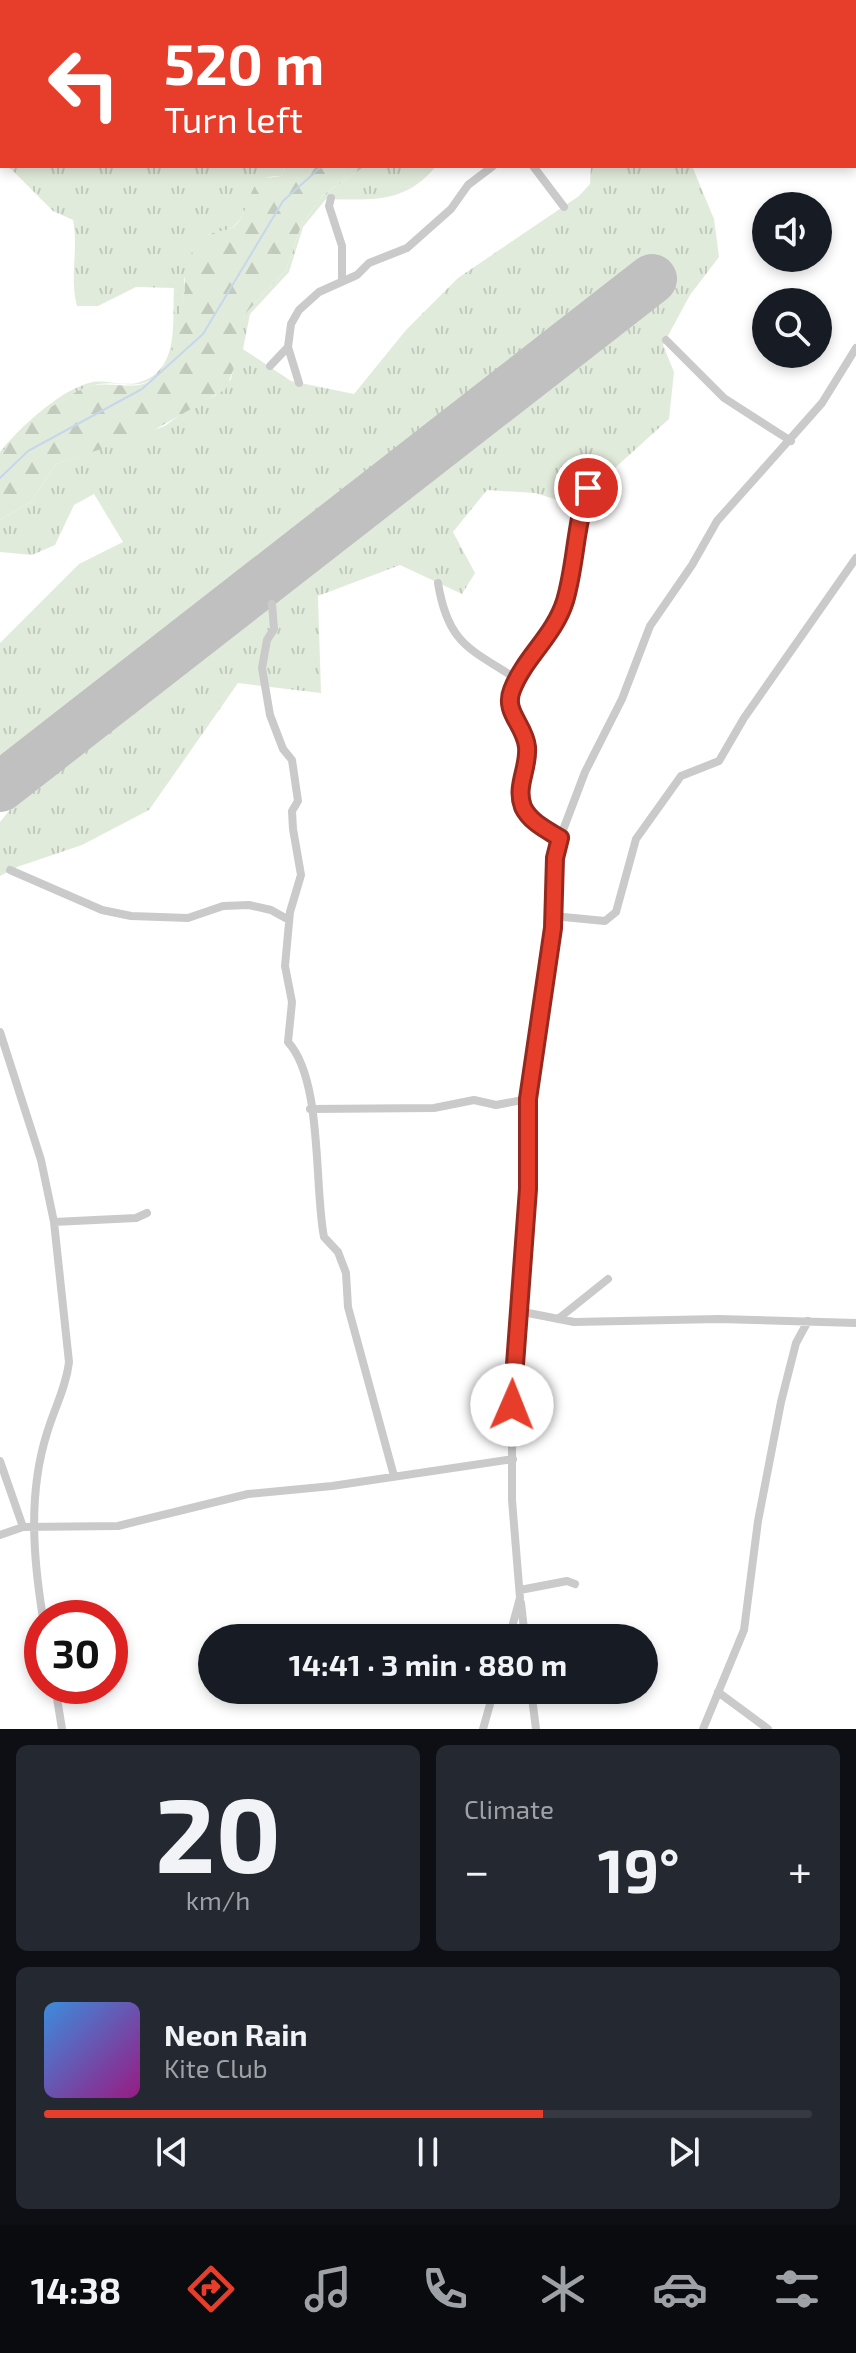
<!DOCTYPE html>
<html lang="en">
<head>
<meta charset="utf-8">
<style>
  :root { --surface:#171b24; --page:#242831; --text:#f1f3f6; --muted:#9ea1a6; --line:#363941; --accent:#e73e2c }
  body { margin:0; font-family:"Exo 2",sans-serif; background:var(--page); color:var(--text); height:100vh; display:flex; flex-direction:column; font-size:30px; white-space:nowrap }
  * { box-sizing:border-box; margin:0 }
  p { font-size:26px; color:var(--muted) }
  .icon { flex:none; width:44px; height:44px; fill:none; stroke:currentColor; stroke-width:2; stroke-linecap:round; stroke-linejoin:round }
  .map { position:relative; height:1729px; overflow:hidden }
  .sheet { display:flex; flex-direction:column; gap:16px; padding:16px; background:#0d0f14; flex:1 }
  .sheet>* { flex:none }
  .top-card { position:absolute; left:0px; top:0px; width:856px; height:168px; box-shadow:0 4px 12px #0003; background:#e73e2c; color:#fff; overflow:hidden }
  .buttons { position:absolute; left:752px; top:192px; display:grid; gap:16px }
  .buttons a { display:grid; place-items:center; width:80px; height:80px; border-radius:50%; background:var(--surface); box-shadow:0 4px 12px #0003; font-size:40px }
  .speed { position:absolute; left:24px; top:1600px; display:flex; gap:16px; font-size:40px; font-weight:700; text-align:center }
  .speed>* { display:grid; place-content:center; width:104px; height:104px; border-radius:50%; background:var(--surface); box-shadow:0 4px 12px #0003; line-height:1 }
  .speed .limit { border:12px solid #d22; background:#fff; color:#111 }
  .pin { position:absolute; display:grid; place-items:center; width:68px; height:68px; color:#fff; margin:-34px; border:4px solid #fff; border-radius:50%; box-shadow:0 2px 8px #0007 }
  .me { position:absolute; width:88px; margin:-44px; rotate:1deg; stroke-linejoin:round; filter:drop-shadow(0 0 6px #0008) }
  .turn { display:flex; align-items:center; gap:28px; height:168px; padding:0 32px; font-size:36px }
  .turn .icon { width:104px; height:104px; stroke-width:2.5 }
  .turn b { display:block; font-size:56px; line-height:68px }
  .big { font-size:60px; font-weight:700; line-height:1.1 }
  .sheet .card { flex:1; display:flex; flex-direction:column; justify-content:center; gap:12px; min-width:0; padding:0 28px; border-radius:12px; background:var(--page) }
  .sheet .dial { align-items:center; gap:0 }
  .dial b { font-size:104px; line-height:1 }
  .song { display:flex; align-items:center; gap:24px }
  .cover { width:96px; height:96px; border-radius:12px; background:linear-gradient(135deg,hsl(210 70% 55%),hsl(310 70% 35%)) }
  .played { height:8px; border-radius:4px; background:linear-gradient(90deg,var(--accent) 65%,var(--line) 65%) }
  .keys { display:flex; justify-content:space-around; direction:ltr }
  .heat { display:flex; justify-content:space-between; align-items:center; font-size:44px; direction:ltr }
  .sheet .tiles { flex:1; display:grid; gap:16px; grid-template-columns:1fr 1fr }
  .card:last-child { grid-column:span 2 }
  .trip { position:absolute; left:198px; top:1624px; width:460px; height:80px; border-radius:40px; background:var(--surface); box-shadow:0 4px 12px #0003; font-weight:700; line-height:80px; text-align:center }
  .menu { display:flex; height:128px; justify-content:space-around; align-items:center; background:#090b0e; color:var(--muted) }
  .menu .icon { width:56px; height:56px }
  .menu .active { color:var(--accent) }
  .menu b { font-size:36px; color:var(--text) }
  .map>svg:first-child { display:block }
  .grass { fill:url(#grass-tufts) }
  .forest { fill:url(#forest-firs) }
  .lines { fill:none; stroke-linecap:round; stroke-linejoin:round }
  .stream { stroke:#c6d7ec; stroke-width:2 }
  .runway { stroke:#c0c0c0; stroke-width:50 }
  .minor { stroke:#cacaca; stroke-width:8 }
  .route-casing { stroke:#96281d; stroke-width:20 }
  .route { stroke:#e73e2c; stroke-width:14 }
</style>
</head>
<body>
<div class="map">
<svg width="856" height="1729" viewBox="0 0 856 1729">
  <defs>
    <pattern id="grass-tufts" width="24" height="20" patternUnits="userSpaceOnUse" patternTransform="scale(2)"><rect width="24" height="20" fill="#e1ebdb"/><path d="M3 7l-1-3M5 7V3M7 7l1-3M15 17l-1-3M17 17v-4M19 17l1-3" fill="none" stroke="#c1cabc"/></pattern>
    <pattern id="forest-firs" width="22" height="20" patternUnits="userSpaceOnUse" patternTransform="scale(2)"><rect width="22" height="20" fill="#e1ebdb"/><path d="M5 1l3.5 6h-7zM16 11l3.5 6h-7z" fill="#c1cabc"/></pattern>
  </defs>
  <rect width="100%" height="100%" fill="#fff"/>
  <path class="grass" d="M 0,0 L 152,2 L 2,2 L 2,157 Z
    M 183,0 L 408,0 L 182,2 Z
    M 8,166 L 286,166 L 281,176 C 249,174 253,204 238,222 C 231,231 219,232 209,234 L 184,279 L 185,290 C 178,312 181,342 168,362 C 143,400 123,376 91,386 C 58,397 22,432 0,458 L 0,452 C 19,428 62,388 93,382 C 107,380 123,386 137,383 C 181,372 172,322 174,288 L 136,287 L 98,306 L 77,306 C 69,276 79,250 73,220 L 53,211 Z
    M 365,166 L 436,166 C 406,204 370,200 326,199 L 303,227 L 289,272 L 250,314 L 243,349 L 291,381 L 354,394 L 406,330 L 458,278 L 579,196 L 590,184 L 591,166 L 692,166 L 714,219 L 719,257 L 690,295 L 663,345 L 674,372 L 669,419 L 606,476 L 564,502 L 535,493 L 487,490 L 453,532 L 475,573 L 462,594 L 400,565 L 318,596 L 321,693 L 238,683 L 149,810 L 82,845 L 17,867 L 0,876 L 0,822 L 22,795 L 663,295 L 650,266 L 593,305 L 421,449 L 0,775 L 0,643 L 79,564 L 123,542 L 94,494 L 74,505 L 55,545 L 32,555 L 0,552 L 0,520 L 31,502 L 56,464 L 165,426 L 193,405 L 215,396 L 231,379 L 245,314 L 286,270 L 301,226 L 323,195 Z"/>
  <path class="forest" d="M 286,166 L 365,166 L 323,195 L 301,226 L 286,270 L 245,314 L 238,357 L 226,389 L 149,433 L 56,464 L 31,502 L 0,520 C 0,505 0,471 0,458 C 9,434 66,393 91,386 C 113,380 138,394 157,376 C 180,355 176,319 185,290 C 183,272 190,244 208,235 C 217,230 229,232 237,224 C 247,212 249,192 259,179 L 281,176 Z"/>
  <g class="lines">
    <path class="stream" d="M 433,2 L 434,0
      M 0,478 L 28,451 L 142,389 L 203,334 L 283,201 L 322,166"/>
    <path class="runway" d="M 0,787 L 652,279"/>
    <path class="minor" d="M 819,0 L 819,2
      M 627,2 L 628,0
      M 854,41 L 856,41
      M 533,166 L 564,207
      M 331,198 L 329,206 L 342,246 L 342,279
      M 666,340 L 724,398 L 791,441
      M 270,366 L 288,347
      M 299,383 L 288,347 L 291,324 L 299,310 L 319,292 L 357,275 L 369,263 L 407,248 L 451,209 L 468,185 L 493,166
      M 438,583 C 448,645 471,649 518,680
      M 272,604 L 274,629 L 267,640 L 262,668 L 270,715 L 283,749 L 292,760 L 298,801 L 292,811 L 293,829 L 301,875 L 290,912 L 285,966 L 292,1002 L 288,1042 C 323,1080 314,1187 324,1237 L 338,1252 L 346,1273 L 348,1307 L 394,1476
      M 560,838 C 547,830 530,822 523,807 C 515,786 529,768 527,747 C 525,725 504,712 512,690 C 524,658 554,636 565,601 C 576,564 575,525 588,488
      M 10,870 L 102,910 L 131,916 L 188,918 L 223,906 L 249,905 L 271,910 L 289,920
      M 553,916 L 605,921 L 616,912 L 636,839 L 681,776 L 719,761 L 744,718 L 856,558
      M 0,1032 L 41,1160 L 54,1222 L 69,1362 C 66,1388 54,1409 47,1433 C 28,1493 33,1557 43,1618
      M 310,1109 L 434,1108 L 474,1100 L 496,1105 L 528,1099
      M 54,1222 L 136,1218 L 147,1213
      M 518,1311 L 574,1322 L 719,1319 L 856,1323
      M 558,1319 L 608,1279
      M 0,1461 L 23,1527
      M 0,1535 L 23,1527 L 118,1526 L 248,1494 L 332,1486 L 513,1459
      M 520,1590 L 567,1581 L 575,1584
      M 521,1603 L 525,1638
      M 509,1638 L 520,1598 L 512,1500 L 512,1381 L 528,1189 L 528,1099 L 553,928 L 555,858 L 560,838 L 585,772 L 622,699 L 650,626 L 692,565 L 717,521 L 822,403 L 856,348
      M 55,1686 L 62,1729
      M 531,1690 L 536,1729
      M 718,1692 L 768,1729
      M 483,1729 L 494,1690
      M 703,1729 L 744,1630 L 758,1521 L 781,1402 L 796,1343 L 808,1321"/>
  </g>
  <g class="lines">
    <defs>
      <path id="route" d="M 512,1405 L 528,1189 L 528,1099 L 553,928 L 555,858 L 560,838 C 547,830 530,822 523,807 C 515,786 529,768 527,747 C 525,725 503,712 512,690 C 524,658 554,636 565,601 C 576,564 575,525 588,488"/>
    </defs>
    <use href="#route" class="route-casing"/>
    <use href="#route" class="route"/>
  </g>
</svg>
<div class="buttons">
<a><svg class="icon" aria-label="sound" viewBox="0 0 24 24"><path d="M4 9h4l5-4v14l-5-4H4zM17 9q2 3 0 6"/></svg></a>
<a><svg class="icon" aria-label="search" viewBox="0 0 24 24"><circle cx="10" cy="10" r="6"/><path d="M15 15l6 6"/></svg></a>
</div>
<div class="speed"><div class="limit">30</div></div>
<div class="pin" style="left:588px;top:488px;background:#d93025"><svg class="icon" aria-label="arrive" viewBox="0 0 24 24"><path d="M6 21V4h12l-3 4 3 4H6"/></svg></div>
<svg class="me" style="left:512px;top:1405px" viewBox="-20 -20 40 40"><circle r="19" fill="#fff"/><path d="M0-13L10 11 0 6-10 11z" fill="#e73e2c"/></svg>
<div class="trip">14:41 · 3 min · 880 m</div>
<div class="top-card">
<div class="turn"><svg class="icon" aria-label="left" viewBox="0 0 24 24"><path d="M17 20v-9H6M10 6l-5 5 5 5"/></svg><div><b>520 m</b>Turn left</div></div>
</div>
</div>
<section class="sheet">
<div class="tiles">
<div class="card dial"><b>20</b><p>km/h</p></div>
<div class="card"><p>Climate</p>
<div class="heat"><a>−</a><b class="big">19°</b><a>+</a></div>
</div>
<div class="card">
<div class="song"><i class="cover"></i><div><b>Neon Rain</b><p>Kite Club</p></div></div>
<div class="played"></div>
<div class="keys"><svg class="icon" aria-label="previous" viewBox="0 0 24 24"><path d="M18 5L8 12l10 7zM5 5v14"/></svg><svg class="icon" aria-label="pause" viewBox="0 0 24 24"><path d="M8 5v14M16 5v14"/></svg><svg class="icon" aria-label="next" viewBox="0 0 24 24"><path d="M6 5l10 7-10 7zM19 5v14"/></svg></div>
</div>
</div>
</section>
<nav class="menu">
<b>14:38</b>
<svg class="icon active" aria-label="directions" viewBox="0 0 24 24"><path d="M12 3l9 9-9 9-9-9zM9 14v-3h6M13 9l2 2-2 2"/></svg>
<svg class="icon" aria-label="music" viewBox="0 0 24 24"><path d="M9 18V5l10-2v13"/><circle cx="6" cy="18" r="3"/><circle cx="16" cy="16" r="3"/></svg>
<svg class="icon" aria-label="phone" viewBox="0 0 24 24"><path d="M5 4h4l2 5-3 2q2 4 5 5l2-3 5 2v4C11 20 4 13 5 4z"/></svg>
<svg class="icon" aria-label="climate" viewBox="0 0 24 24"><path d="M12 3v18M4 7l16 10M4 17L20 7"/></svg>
<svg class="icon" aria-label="car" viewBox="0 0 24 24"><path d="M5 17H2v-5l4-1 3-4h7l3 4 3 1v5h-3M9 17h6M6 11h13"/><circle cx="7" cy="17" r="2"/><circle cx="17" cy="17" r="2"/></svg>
<svg class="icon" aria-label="filters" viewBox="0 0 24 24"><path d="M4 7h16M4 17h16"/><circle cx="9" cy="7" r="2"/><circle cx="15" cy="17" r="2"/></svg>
</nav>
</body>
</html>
